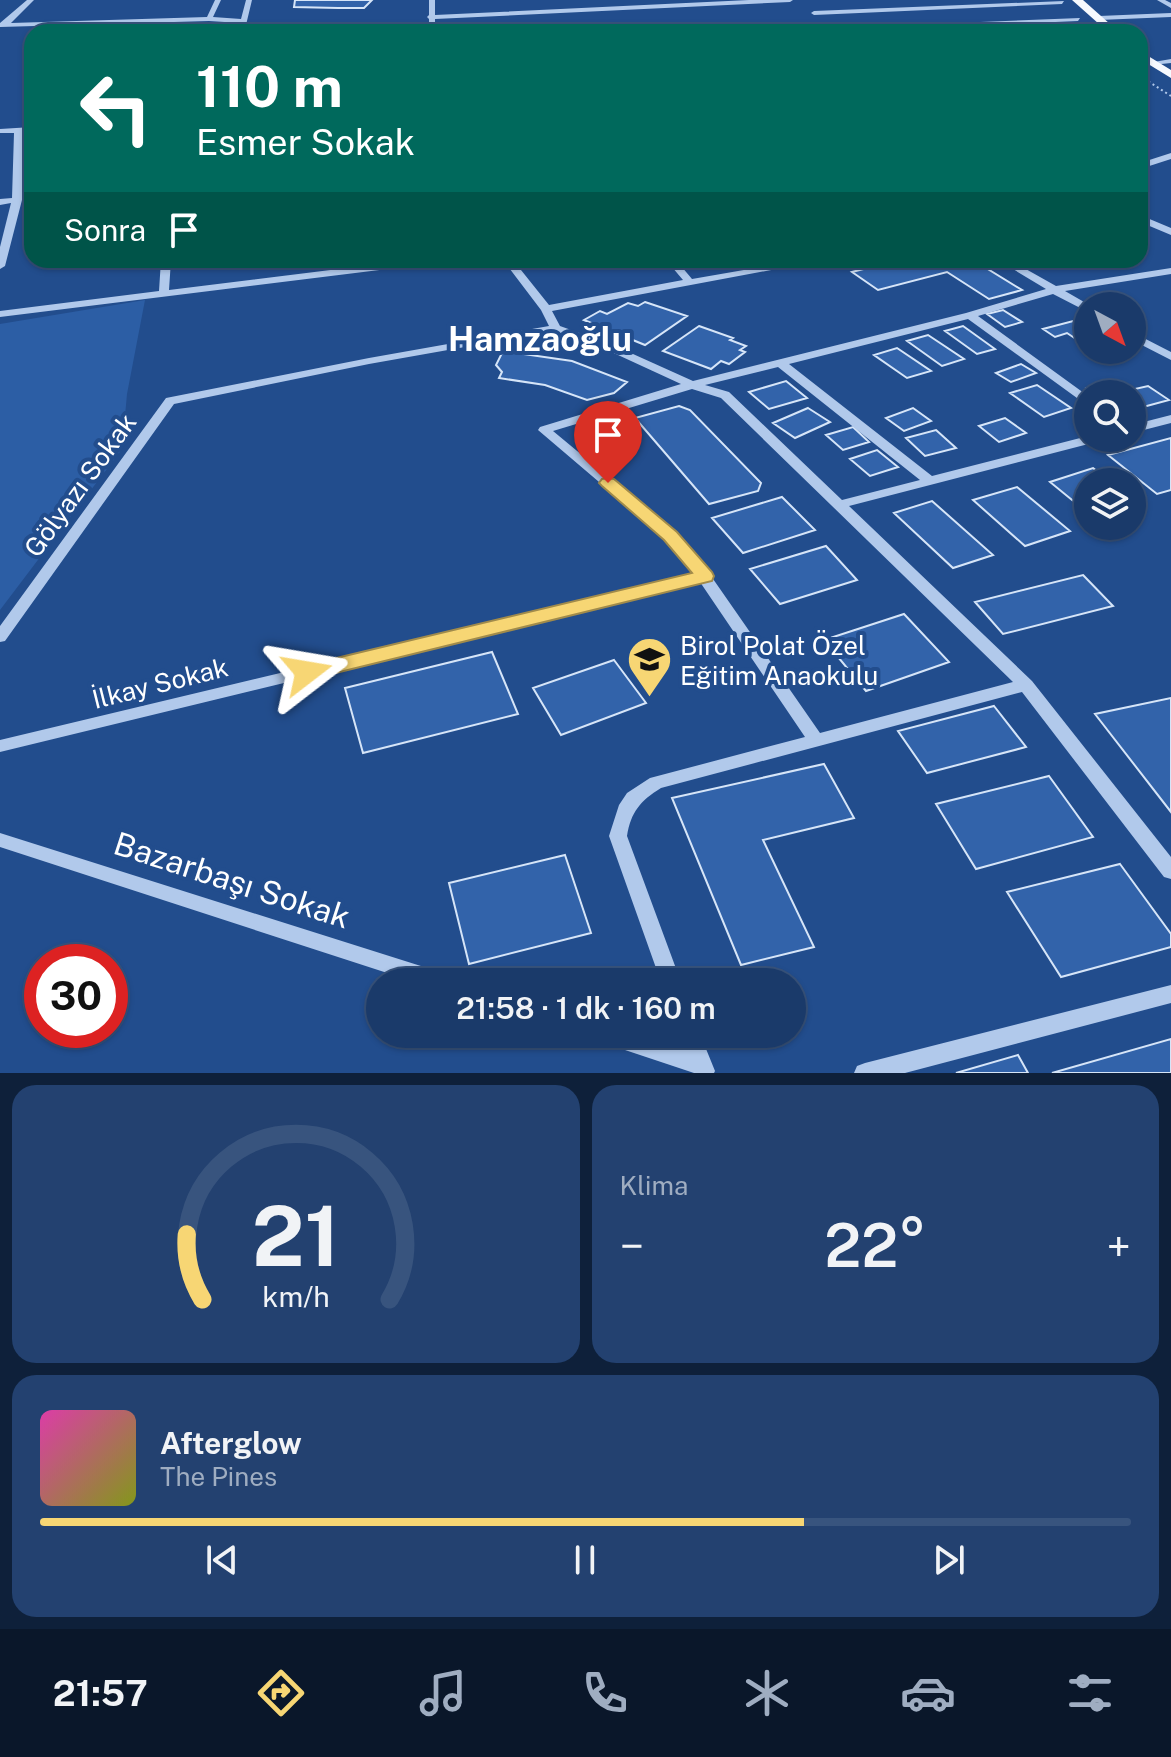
<!DOCTYPE html>
<html lang="tr">
<head>
<meta charset="utf-8">
<style>
  :root { --surface:#1a3a6a; --page:#234170; --text:#f1f3f6; --muted:#9fadc1; --line:#38547e; --accent:#f7d674 }
  body { margin:0; font-family:"Public Sans",sans-serif; background:var(--page); color:var(--text); height:100vh; display:flex; flex-direction:column; font-size:30px; white-space:nowrap }
  * { box-sizing:border-box; margin:0 }
  p { font-size:26px; color:var(--muted) }
  .icon { flex:none; width:44px; height:44px; fill:none; stroke:currentColor; stroke-width:2; stroke-linecap:round; stroke-linejoin:round }
  .map { position:relative; height:1073px; overflow:hidden }
  .drawer { display:flex; flex-direction:column; gap:12px; padding:12px; background:#0e203a; flex:1 }
  .drawer>* { flex:none }
  .top-card { position:absolute; left:24px; top:24px; width:1124px; height:244px; border-radius:24px; box-shadow:0 2px 6px #0004,0 0 0 2px var(--line); background:#00695c; color:#fff; overflow:hidden }
  .needle { width:52px; rotate:139deg }
  .fabs { position:absolute; left:1074px; top:292px; display:grid; gap:16px }
  .fabs a { display:grid; place-items:center; width:72px; height:72px; border-radius:50%; background:var(--surface); box-shadow:0 2px 6px #0004,0 0 0 2px var(--line); font-size:40px }
  .speed { position:absolute; left:24px; top:944px; display:flex; gap:16px; font-size:40px; font-weight:700; text-align:center }
  .speed>* { display:grid; place-content:center; width:104px; height:104px; border-radius:50%; background:var(--surface); box-shadow:0 2px 6px #0004,0 0 0 2px var(--line); line-height:1 }
  .speed .limit { border:12px solid #d22; background:#fff; color:#111 }
  .pin { position:absolute; display:grid; place-items:center; width:68px; height:68px; color:#fff; margin:-82px -34px; border-radius:50% 50% 50% 0; rotate:-45deg; box-shadow:0 0 8px #0007 }
  .pin .icon { rotate:45deg }
  .me { position:absolute; width:88px; margin:-44px; rotate:76deg; stroke-linejoin:round; filter:drop-shadow(0 0 6px #0008) }
  .turn { display:flex; align-items:center; gap:28px; height:168px; padding:0 40px; font-size:36px }
  .turn .icon { width:104px; height:104px; stroke-width:2.5 }
  .turn b { display:block; font-size:56px; line-height:68px }
  .then { display:flex; align-items:center; height:76px; padding:0 40px; background:#0003; gap:16px; font-size:30px }
  .big { font-size:60px; font-weight:600; line-height:1.1 }
  .drawer .widget { flex:1; display:flex; flex-direction:column; justify-content:center; gap:12px; min-width:0; padding:0 28px; border-radius:24px; background:var(--page) }
  .drawer .dial { align-items:center; gap:0 }
  .dial svg { height:208px; overflow:visible; fill:none; stroke:var(--line); stroke-width:7; stroke-linecap:round; text-anchor:middle }
  .dial text { fill:var(--text); stroke:none }
  .song { display:flex; align-items:center; gap:24px }
  .cover { width:96px; height:96px; border-radius:12px; background:linear-gradient(135deg,hsl(320 70% 55%),hsl(70 70% 35%)) }
  .played { height:8px; border-radius:4px; background:linear-gradient(90deg,var(--accent) 70%,var(--line) 70%) }
  .keys { display:flex; justify-content:space-around; direction:ltr }
  .heat { display:flex; justify-content:space-between; align-items:center; font-size:44px; direction:ltr }
  .drawer .tiles { flex:1; display:grid; gap:12px; grid-template-columns:1fr 1fr }
  .widget:last-child { grid-column:span 2 }
  .trip { position:absolute; left:366px; top:968px; width:440px; height:80px; border-radius:40px; background:var(--surface); box-shadow:0 2px 6px #0004,0 0 0 2px var(--line); font-weight:600; line-height:80px; text-align:center }
  .tab-bar { display:flex; height:128px; justify-content:space-around; align-items:center; background:#0a172a; color:var(--muted) }
  .tab-bar .icon { width:56px; height:56px }
  .tab-bar .active { color:var(--accent) }
  .tab-bar b { font-size:36px; color:var(--text) }
  .map>svg:first-child { display:block }
  .green { fill:#2c5ea5 }
  .building { fill:#3263aa; stroke:#d6e5f8; stroke-width:2 }
  .lines { fill:none; stroke-linecap:round; stroke-linejoin:round }
  .path { stroke:#b1c9eb; stroke-width:2; stroke-dasharray:2 3; stroke-linecap:butt }
  .minor { fill:#b1c9eb; fill-rule:evenodd }
  .major { fill:#f6f9fe; fill-rule:evenodd }
  .route { fill:#f7d674; stroke:#a18b4b; stroke-width:2 }
  .labels { text-anchor:middle; dominant-baseline:central; stroke-width:8; stroke-linejoin:round; paint-order:stroke }
  .street-label { font-size:26px; fill:#fff; stroke:#224d8d }
  .poi-label { font-size:26px; fill:#fff; stroke:#224d8d; text-anchor:start }
  .near-street-label { font-size:32px; fill:#fff; stroke:#224d8d }
  .district-label { font-size:34px; font-weight:bold; fill:#fff; stroke:#224d8d }
</style>
</head>
<body>
<div class="map">
<svg width="1171" height="1073" viewBox="0 0 1171 1073">
  <rect width="100%" height="100%" fill="#224d8d"/>
  <path class="green" d="M 145,300 L 127,394 L 122,449 L 0,610 L 0,324 Z"/>
  <path class="building" d="M 295,0 L 372,0 L 364,8 L 338,8 L 294,7 Z
    M 898,260 L 973,260 L 1022,290 L 989,299 L 947,272 L 878,290 L 852,272 Z
    M 645,302 L 687,316 L 645,345 L 584,320 L 600,311 L 607,314 L 628,303 L 638,306 Z
    M 1003,310 L 1022,322 L 1005,327 L 987,314 Z
    M 1077,320 L 1088,327 L 1088,347 L 1067,333 L 1055,337 L 1043,329 Z
    M 699,326 L 733,338 L 730,340 L 746,346 L 740,350 L 745,352 L 729,364 L 721,361 L 711,369 L 663,351 Z
    M 963,326 L 995,349 L 977,354 L 945,331 Z
    M 928,335 L 964,359 L 942,366 L 907,341 Z
    M 897,348 L 931,371 L 907,378 L 874,355 Z
    M 503,351 L 572,361 L 627,382 L 614,393 L 587,400 L 545,385 L 499,378 L 502,372 L 496,365 Z
    M 1021,364 L 1036,373 L 1011,382 L 996,373 Z
    M 786,381 L 807,398 L 769,409 L 749,392 Z
    M 1109,383 L 1122,392 L 1148,386 L 1169,400 L 1132,410 L 1132,394 L 1095,394 L 1087,388 Z
    M 1037,385 L 1071,408 L 1044,417 L 1010,393 Z
    M 679,406 L 690,410 L 761,483 L 758,491 L 709,504 L 635,418 Z
    M 808,408 L 830,422 L 795,438 L 773,423 Z
    M 913,408 L 931,421 L 904,431 L 886,418 Z
    M 1005,418 L 1026,433 L 999,442 L 979,426 Z
    M 853,427 L 869,442 L 843,450 L 826,435 Z
    M 936,430 L 956,448 L 925,456 L 906,438 Z
    M 1171,438 L 1171,490 L 1157,494 L 1108,455 Z
    M 877,450 L 898,467 L 870,476 L 850,459 Z
    M 1093,468 L 1111,482 L 1088,482 L 1088,513 L 1050,482 Z
    M 1017,487 L 1070,531 L 1025,546 L 973,500 Z
    M 782,497 L 815,530 L 743,553 L 712,518 Z
    M 932,501 L 993,555 L 953,568 L 894,513 Z
    M 826,546 L 857,580 L 780,604 L 750,569 Z
    M 1083,575 L 1113,606 L 1003,634 L 975,602 Z
    M 904,614 L 949,662 L 866,691 L 824,640 Z
    M 492,652 L 518,714 L 363,753 L 345,688 Z
    M 614,660 L 646,703 L 561,735 L 533,688 Z
    M 1171,698 L 1171,812 L 1095,714 Z
    M 994,706 L 1026,747 L 927,773 L 898,731 Z
    M 824,764 L 854,818 L 763,840 L 814,947 L 741,965 L 672,798 Z
    M 1049,776 L 1093,837 L 976,869 L 936,804 Z
    M 565,855 L 591,933 L 469,964 L 449,883 Z
    M 1120,864 L 1171,934 L 1171,947 L 1061,977 L 1007,892 Z
    M 1171,1039 L 1171,1073 L 1052,1073 Z
    M 1018,1055 L 1028,1073 L 956,1073 Z"/>
  <g class="lines">
    <path class="path" d="M 1140,76 L 1171,96"/>
    <path class="minor" d="M 27,0 L 34,0 L 11,23 L 207,17 L 215,0 L 221,0 L 213,17 L 241,19 L 246,0 L 252,0 L 246,25 L 289,32 L 242,29 L 239,27 L 240,23 L 209,21 L 0,27 L 0,23 Z
      M 429,0 L 435,0 L 435,15 L 749,0 L 793,0 L 790,2 L 435,19 L 435,32 L 429,32 L 429,19 L 427,17 L 429,15 Z
      M 1157,0 L 1165,0 L 1171,3 L 1171,8 Z
      M 1064,1 L 1062,4 L 814,15 L 811,13 L 814,11 Z
      M 1171,13 L 1171,17 L 1099,20 L 1096,18 L 1099,16 Z
      M 1080,18 L 1078,21 L 833,32 L 828,30 L 831,28 Z
      M 1171,59 L 1171,63 L 1152,65 L 1148,63 Z
      M 32,127 L 32,131 L 22,132 L 22,200 L 5,266 L 0,269 L 0,247 L 11,203 L 0,205 L 0,199 L 12,198 L 14,133 L 0,133 L 0,129 Z
      M 1171,153 L 1171,159 L 1140,169 L 1140,163 Z
      M 1140,215 L 1171,228 L 1171,235 L 1140,222 Z
      M 161,260 L 171,260 L 169,290 L 411,260 L 441,260 L 436,263 L 0,317 L 0,311 L 159,291 Z
      M 503,260 L 513,260 L 549,305 L 683,280 L 666,260 L 676,260 L 692,279 L 802,260 L 802,264 L 798,265 L 552,311 L 560,326 L 613,345 L 693,381 L 966,313 L 1046,289 L 998,260 L 1010,260 L 1056,286 L 1171,268 L 1171,274 L 1065,291 L 1091,306 L 1088,306 L 1088,312 L 1053,294 L 978,316 L 1088,396 L 1088,406 L 968,319 L 789,364 L 932,476 L 1088,436 L 1088,438 L 1102,438 L 1100,441 L 849,506 L 1032,681 L 1171,857 L 1171,879 L 1164,877 L 1022,692 L 661,788 C 640,801 631,812 627,836 L 681,982 L 661,982 L 609,836 L 619,805 L 627,793 L 650,778 L 805,737 L 700,582 L 0,752 L 0,740 L 695,574 L 666,539 L 538,430 L 540,427 L 681,384 L 605,349 L 555,331 L 369,364 L 174,404 L 5,641 L 0,642 L 0,626 L 166,398 L 369,358 L 549,326 L 541,310 ZM 778,367 L 920,480 L 842,500 L 729,392 L 705,385 ZM 692,389 L 721,398 L 1013,682 L 820,733 L 695,553 L 676,533 L 553,431 Z
      M 1132,332 L 1171,352 L 1171,360 L 1132,340 Z
      M 1171,415 L 1171,423 L 1132,433 L 1132,425 Z
      M 0,833 L 443,973 L 450,975 L 453,982 L 415,982 L 0,847 Z
      M 1171,985 L 1171,1003 L 905,1073 L 854,1073 L 857,1066 L 865,1063 Z
      M 595,1034 L 636,1034 L 685,1050 L 680,1034 L 700,1034 L 715,1071 L 714,1073 L 694,1073 L 598,1041 Z"/>
    <path class="major" d="M 1072,0 L 1083,0 L 1119,32 L 1108,32 Z
      M 1140,51 L 1171,70 L 1171,78 L 1140,59 Z"/>
  </g>
  <path class="route" d="M 608,478 L 614,479 L 677,532 L 712,572 L 714,576 L 712,581 L 307,680 L 299,677 L 296,672 L 299,667 L 307,665 L 692,573 L 664,540 L 602,486 L 599,483 L 602,479 Z"/>
  <defs>
    <symbol id="school-pin" viewBox="-11 -11 22 30"><path d="M0 17L-7.5 6A9.5 9.5 0 1 1 7.5 6Z" fill="#f7d674" stroke="#224d8d"/><path d="M0-5L7-2L0 1L-7-2ZM-4 1L0 2.5L4 1V4Q0 6-4 4Z" fill="#111"/></symbol>
  </defs>
  <g fill-rule="evenodd">
    <use href="#school-pin" x="624" y="634" width="51" height="69"/>
  </g>
  <g class="labels">
    <g class="street-label">
      <text transform="translate(80 485) rotate(-54)">Gölyazı Sokak</text>
      <text transform="translate(160 683) rotate(-14)">İlkay Sokak</text>
    </g>
    <g class="poi-label">
      <text x="680" y="645">Birol Polat Özel<tspan x="680" dy="30">Eğitim Anaokulu</tspan></text>
    </g>
    <g class="near-street-label">
      <text transform="translate(232 880) rotate(18)">Bazarbaşı Sokak</text>
    </g>
    <g class="district-label">
      <text x="540" y="339">Hamzaoğlu</text>
    </g>
  </g>
</svg>
<div class="fabs">
<a><svg class="needle" viewBox="-14 -14 28 28"><path d="M0-13l5 13h-10z" fill="#e53935"/><path d="M0 13l5-13h-10z" fill="#9fadc1"/></svg></a>
<a><svg class="icon" aria-label="search" viewBox="0 0 24 24"><circle cx="10" cy="10" r="6"/><path d="M15 15l6 6"/></svg></a>
<a><svg class="icon" aria-label="layers" viewBox="0 0 24 24"><path d="M12 4l9 5-9 5-9-5zM3 14l9 5 9-5"/></svg></a>
</div>
<div class="speed"><div class="limit">30</div></div>
<div class="pin" style="left:608px;top:483px;background:#d93025"><svg class="icon" aria-label="arrive" viewBox="0 0 24 24"><path d="M6 21V4h12l-3 4 3 4H6"/></svg></div>
<svg class="me" style="left:307px;top:672px" viewBox="-20 -20 40 40"><path d="M0-17L14 15 0 8-14 15z" fill="#f7d674" stroke="#fff" stroke-width="4"/></svg>
<div class="trip">21:58 · 1 dk · 160 m</div>
<div class="top-card">
<div class="turn"><svg class="icon" aria-label="left" viewBox="0 0 24 24"><path d="M17 20v-9H6M10 6l-5 5 5 5"/></svg><div><b>110 m</b>Esmer Sokak</div></div>
<div class="then">Sonra<svg class="icon" aria-label="arrive" viewBox="0 0 24 24"><path d="M6 21V4h12l-3 4 3 4H6"/></svg></div>
</div>
</div>
<section class="drawer">
<div class="tiles">
<div class="widget dial"><svg viewBox="0 0 100 80">
<path d="M14 69A42 42 0 1 1 86 69"/>
<path d="M14 69A42 42 0 0 1 8 44" stroke="#f7d674"/>
<text x="50" y="56" font-size="32" font-weight="700">21</text>
<text x="50" y="72" font-size="11">km/h</text>
</svg></div>
<div class="widget"><p>Klima</p>
<div class="heat"><a>−</a><b class="big">22°</b><a>+</a></div>
</div>
<div class="widget">
<div class="song"><i class="cover"></i><div><b>Afterglow</b><p>The Pines</p></div></div>
<div class="played"></div>
<div class="keys"><svg class="icon" aria-label="previous" viewBox="0 0 24 24"><path d="M18 5L8 12l10 7zM5 5v14"/></svg><svg class="icon" aria-label="pause" viewBox="0 0 24 24"><path d="M8 5v14M16 5v14"/></svg><svg class="icon" aria-label="next" viewBox="0 0 24 24"><path d="M6 5l10 7-10 7zM19 5v14"/></svg></div>
</div>
</div>
</section>
<nav class="tab-bar">
<b>21:57</b>
<svg class="icon active" aria-label="directions" viewBox="0 0 24 24"><path d="M12 3l9 9-9 9-9-9zM9 14v-3h6M13 9l2 2-2 2"/></svg>
<svg class="icon" aria-label="music" viewBox="0 0 24 24"><path d="M9 18V5l10-2v13"/><circle cx="6" cy="18" r="3"/><circle cx="16" cy="16" r="3"/></svg>
<svg class="icon" aria-label="phone" viewBox="0 0 24 24"><path d="M5 4h4l2 5-3 2q2 4 5 5l2-3 5 2v4C11 20 4 13 5 4z"/></svg>
<svg class="icon" aria-label="climate" viewBox="0 0 24 24"><path d="M12 3v18M4 7l16 10M4 17L20 7"/></svg>
<svg class="icon" aria-label="car" viewBox="0 0 24 24"><path d="M5 17H2v-5l4-1 3-4h7l3 4 3 1v5h-3M9 17h6M6 11h13"/><circle cx="7" cy="17" r="2"/><circle cx="17" cy="17" r="2"/></svg>
<svg class="icon" aria-label="filters" viewBox="0 0 24 24"><path d="M4 7h16M4 17h16"/><circle cx="9" cy="7" r="2"/><circle cx="15" cy="17" r="2"/></svg>
</nav>
</body>
</html>
